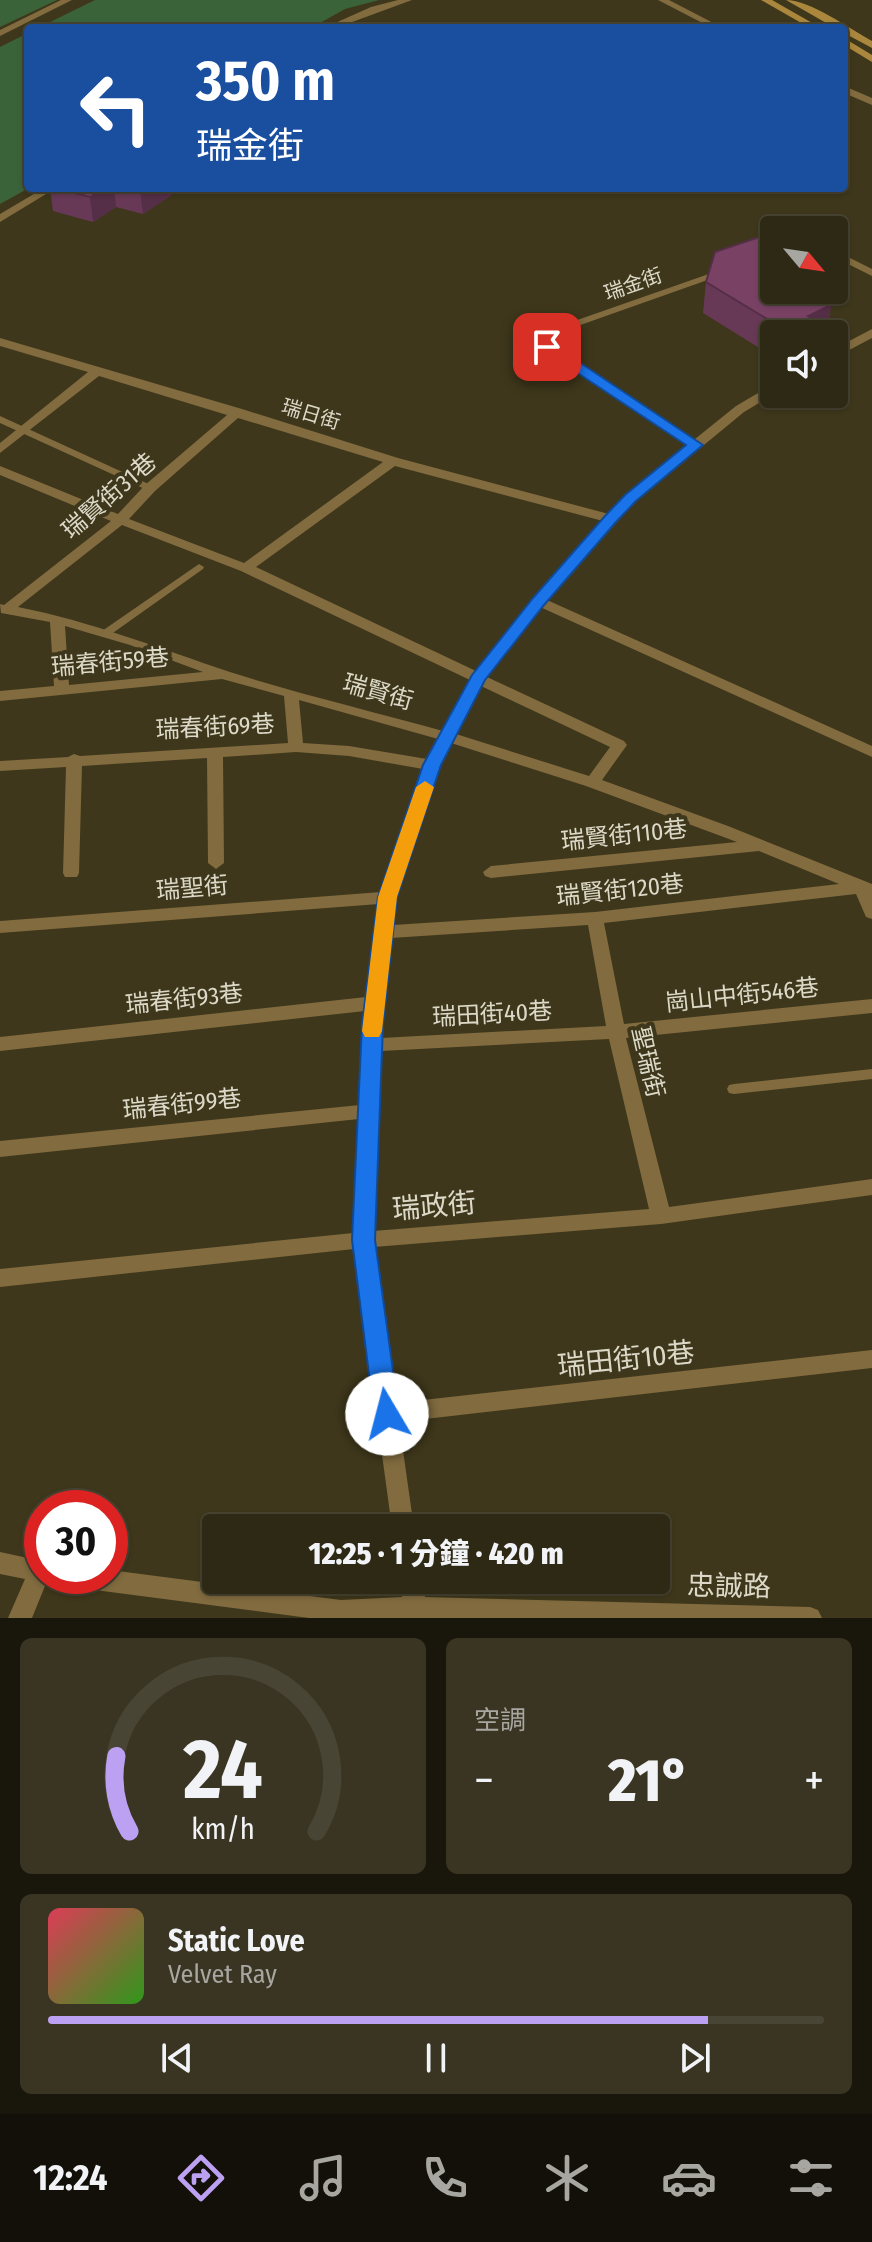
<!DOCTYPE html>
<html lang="zh-TW">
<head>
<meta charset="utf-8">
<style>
  :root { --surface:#2e2914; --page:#3a3522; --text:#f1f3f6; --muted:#a7a6a0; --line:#494534; --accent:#bca0f2 }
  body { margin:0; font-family:"Fira Sans Condensed","Noto Sans TC",sans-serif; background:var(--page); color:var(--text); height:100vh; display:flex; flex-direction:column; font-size:30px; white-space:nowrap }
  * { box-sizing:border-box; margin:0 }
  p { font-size:26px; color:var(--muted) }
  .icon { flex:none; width:44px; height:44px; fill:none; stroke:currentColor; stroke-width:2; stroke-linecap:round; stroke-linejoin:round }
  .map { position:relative; height:1618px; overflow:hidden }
  .panel { display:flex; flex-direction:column; gap:20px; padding:20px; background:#19170b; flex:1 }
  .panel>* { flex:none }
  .banner { position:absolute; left:24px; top:24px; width:824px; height:168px; border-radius:8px; box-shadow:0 2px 6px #0004,0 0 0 2px var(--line); background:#1a4fa0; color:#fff; overflow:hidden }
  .needle { width:52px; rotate:119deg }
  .buttons { position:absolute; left:760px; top:216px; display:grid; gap:16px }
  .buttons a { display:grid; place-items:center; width:88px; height:88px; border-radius:8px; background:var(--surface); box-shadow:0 2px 6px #0004,0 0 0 2px var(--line); font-size:40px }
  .speed { position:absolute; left:24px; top:1490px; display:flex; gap:16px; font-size:40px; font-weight:700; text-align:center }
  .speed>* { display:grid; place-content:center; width:104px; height:104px; border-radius:50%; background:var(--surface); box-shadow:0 2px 6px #0004,0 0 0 2px var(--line); line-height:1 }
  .speed .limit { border:12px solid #d22; background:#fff; color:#111 }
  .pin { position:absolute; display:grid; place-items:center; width:68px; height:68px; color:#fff; margin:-34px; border-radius:16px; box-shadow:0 4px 12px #0006 }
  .me { position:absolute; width:88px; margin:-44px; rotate:352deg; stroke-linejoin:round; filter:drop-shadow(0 0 6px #0008) }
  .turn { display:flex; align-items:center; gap:28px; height:168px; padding:0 40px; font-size:36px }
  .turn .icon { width:104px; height:104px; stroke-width:2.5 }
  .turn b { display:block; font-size:56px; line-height:68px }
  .big { font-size:60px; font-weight:800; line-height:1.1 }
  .panel .card { flex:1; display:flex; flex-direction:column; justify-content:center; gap:12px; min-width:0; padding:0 28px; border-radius:12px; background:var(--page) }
  .panel .dial { align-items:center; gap:0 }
  .dial svg { height:208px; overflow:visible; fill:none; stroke:var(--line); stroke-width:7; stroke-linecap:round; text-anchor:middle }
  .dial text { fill:var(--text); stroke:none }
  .song { display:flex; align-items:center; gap:24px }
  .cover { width:96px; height:96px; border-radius:12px; background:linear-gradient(135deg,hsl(350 70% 55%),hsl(110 70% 35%)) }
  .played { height:8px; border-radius:4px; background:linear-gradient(90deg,var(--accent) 85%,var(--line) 85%) }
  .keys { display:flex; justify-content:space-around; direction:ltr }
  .heat { display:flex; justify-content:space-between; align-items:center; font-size:44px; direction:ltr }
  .panel .tiles { flex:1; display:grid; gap:20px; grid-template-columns:1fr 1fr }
  .card:last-child { grid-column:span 2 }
  .trip { position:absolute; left:202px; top:1514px; width:468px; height:80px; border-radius:8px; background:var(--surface); box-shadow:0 2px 6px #0004,0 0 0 2px var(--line); font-weight:800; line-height:80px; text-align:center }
  .menu { display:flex; height:128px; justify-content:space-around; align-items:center; background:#121008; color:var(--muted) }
  .menu .icon { width:56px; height:56px }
  .menu .active { color:var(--accent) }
  .menu b { font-size:36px; color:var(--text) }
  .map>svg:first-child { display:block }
  .green { fill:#3b633a }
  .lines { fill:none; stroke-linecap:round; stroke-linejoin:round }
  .lane { fill:#816b3f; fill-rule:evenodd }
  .street { fill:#816b3f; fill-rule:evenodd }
  .secondary { fill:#aa873d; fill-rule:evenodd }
  .wall { fill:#683957 }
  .shaded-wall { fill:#552e47 }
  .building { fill:#794265; stroke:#552e47; stroke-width:2 }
  .route { fill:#1a73e8; stroke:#114b97; stroke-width:2 }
  .slow { fill:#f59e0b }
  .labels { text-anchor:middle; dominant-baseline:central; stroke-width:8; stroke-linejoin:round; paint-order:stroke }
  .far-street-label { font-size:20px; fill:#dcd9c8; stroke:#3e371b }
  .street-label { font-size:24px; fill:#dcd9c8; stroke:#3e371b }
  .near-street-label { font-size:28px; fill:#dcd9c8; stroke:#3e371b }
</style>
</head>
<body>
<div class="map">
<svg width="872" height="1618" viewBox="0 0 872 1618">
  <rect width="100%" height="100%" fill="#3e371b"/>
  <path class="green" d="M 0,0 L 57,0 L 0,27 Z
    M 95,0 L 379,0 L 345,9 L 311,28 L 38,28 Z
    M 28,33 L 29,188 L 0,204 L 0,47 Z"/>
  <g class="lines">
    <path class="lane" d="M 0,416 L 153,486 L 155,488 L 153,490 L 147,490 L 0,423 Z
      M 199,564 L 204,567 L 203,569 L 110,635 L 102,635 L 101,633 L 102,631 Z
      M 872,1069 L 872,1079 L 734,1094 L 729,1093 L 727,1089 L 729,1085 L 734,1084 Z"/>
    <path class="street" d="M 61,0 L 72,0 L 0,36 L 0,30 Z
      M 398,0 L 412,0 L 336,28 L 324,28 L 371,7 Z
      M 658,0 L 669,0 L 723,28 L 712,28 Z
      M 844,86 L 872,98 L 872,105 L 844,93 Z
      M 44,188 L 56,188 L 0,222 L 0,214 Z
      M 834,250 L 872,269 L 872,276 L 834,257 Z
      M 723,269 L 733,271 L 555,334 L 553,346 L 695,439 L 736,406 L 770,386 L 774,385 L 774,394 L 744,412 L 636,501 L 547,600 L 872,746 L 872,757 L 540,607 L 487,677 L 624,741 L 627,745 L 602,780 L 728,826 L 872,884 L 872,919 L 866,917 L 856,894 L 604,923 L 624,1024 L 872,999 L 872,1013 L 626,1038 L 669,1207 L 872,1179 L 872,1195 L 661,1224 L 374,1247 L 396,1403 L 872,1350 L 872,1368 L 399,1422 L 414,1528 L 392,1528 L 354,1249 L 0,1287 L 0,1269 L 353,1233 L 359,1119 L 0,1157 L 0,1141 L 360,1105 L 365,1011 L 0,1051 L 0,1037 L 366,997 L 379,904 L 0,933 L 0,921 L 381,892 L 423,769 L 349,756 L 296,752 L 223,757 L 224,863 L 216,869 L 208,863 L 207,758 L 82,766 L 79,873 L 77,877 L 65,877 L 63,873 L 66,767 L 0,771 L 0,761 L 68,757 L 74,754 L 80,756 L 288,743 L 284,696 L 222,679 L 0,701 L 0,691 L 54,686 L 50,622 L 1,613 L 0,604 L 4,605 L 111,521 L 0,475 L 0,466 L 118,514 L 145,485 L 227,415 L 99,376 L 0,453 L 0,443 L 88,372 L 0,346 L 0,338 L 242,409 L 398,458 L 609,514 L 626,495 L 687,446 L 543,350 L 543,332 ZM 238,418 L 383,462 L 244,563 L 129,519 L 155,491 ZM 395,466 L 603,521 L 533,598 L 476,671 L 256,567 ZM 122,525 L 241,571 L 470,680 L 443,731 C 372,711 299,694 230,672 C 158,648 93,622 18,607 ZM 65,626 L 130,645 L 203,672 L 69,685 ZM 481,686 L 610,747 L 589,776 L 456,734 ZM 299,700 L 438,739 L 427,759 L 349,746 L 303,743 ZM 451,743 L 586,786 L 737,842 L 491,866 L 483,872 L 485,876 L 491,878 L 759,851 L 839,884 L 595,912 L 393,925 L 396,897 L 440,765 ZM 588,925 L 606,1026 L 381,1038 L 391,938 ZM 609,1039 L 649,1209 L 373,1231 L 381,1051 Z
      M 872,329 L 872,338 L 834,358 L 834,349 Z
      M 0,1552 L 42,1561 L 42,1576 L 52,1576 L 47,1581 L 32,1618 L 8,1618 L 25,1579 L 0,1574 Z
      M 110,1570 L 341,1600 L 402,1597 L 400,1580 L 422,1580 L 425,1597 L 810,1607 L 818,1610 L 822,1618 L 309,1618 L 72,1587 L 64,1584 L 61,1576 L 110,1576 Z"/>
    <path class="secondary" d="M 761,0 L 772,0 L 821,28 L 810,28 Z
      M 786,0 C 810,0 850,29 872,41 L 872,48 L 844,33 L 844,28 L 835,28 Z
      M 844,38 L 872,55 L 872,62 L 844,45 Z"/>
  </g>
  <path class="wall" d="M 50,188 L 182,188 L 143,214 L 116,207 L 93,222 L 53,211 Z
    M 706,282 L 774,290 L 817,290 L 816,297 L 831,305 L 827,334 L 774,334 L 774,357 L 703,313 Z"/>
  <path class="shaded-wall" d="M 105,188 L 114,188 L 116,207 L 93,222 L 90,197 Z
    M 143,188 L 182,188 L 143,214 L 140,190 Z
    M 839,249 L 835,279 L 834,279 L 834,250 Z
    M 814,290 L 817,290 L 815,307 L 831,305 L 827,334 L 801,334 Z"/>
  <path class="building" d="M 55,188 L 105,188 L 90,197 Z
    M 795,225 L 804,230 L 780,230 Z
    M 774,232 L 774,290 L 814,290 L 812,295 L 831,305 L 808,316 L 823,325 L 801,334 L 792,334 L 706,282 L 715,252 Z"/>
  <path class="route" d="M 543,344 L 552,344 L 703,445 L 636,501 L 616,522 L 544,605 L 485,680 L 441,765 L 397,897 L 383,1024 L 375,1240 L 399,1414 L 395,1422 L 387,1425 L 378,1422 L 374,1414 L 352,1240 L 362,1024 L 378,897 L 423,765 L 472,675 L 533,598 L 605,516 L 625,495 L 686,445 L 543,350 Z"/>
  <path class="slow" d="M 425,781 L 434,787 L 397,897 L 382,1031 L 379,1037 L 365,1037 L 362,1031 L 378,897 L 416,787 Z"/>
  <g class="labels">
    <g class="far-street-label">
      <text transform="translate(633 284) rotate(-19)">瑞金街</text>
      <text transform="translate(311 414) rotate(17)">瑞日街</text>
    </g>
    <g class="street-label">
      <text transform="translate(109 496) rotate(-41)">瑞賢街31巷</text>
      <text transform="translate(110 662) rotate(-5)">瑞春街59巷</text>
      <text transform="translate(378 692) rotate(16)">瑞賢街</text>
      <text transform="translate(215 727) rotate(-3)">瑞春街69巷</text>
      <text transform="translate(624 835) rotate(-6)">瑞賢街110巷</text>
      <text transform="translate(192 888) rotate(-5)">瑞聖街</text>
      <text transform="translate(620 890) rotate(-6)">瑞賢街120巷</text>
      <text transform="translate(742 995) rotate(-6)">崗山中街546巷</text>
      <text transform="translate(184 999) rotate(-6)">瑞春街93巷</text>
      <text transform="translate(492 1014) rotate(-3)">瑞田街40巷</text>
      <text transform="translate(648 1062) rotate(77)">聖瑞街</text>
      <text transform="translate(182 1104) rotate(-6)">瑞春街99巷</text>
    </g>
    <g class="near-street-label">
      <text transform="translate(434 1206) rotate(-5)">瑞政街</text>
      <text transform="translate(626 1359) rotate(-6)">瑞田街10巷</text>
      <text transform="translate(729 1586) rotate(1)">忠誠路</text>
    </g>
  </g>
</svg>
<div class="buttons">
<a><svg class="needle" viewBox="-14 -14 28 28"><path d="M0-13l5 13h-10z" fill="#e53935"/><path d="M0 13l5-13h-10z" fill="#a7a6a0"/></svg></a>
<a><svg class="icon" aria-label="sound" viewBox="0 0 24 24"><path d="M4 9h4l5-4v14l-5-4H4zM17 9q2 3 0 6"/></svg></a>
</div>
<div class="speed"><div class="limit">30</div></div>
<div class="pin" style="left:547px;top:347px;background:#d93025"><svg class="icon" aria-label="arrive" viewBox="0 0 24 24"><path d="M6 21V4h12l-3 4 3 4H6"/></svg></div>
<svg class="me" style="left:387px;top:1414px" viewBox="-20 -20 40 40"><circle r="19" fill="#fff"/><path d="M0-13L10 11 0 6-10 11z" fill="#1a73e8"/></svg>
<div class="trip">12:25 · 1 分鐘 · 420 m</div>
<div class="banner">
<div class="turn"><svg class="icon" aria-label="left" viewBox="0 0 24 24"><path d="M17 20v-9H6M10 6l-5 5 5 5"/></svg><div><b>350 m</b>瑞金街</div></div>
</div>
</div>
<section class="panel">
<div class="tiles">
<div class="card dial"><svg viewBox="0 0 100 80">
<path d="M14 69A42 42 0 1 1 86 69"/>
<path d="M14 69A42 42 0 0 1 9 40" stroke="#bca0f2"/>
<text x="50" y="56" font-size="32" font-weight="700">24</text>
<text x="50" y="72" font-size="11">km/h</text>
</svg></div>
<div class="card"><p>空調</p>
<div class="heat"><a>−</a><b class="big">21°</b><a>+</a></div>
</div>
<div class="card">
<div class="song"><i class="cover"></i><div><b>Static Love</b><p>Velvet Ray</p></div></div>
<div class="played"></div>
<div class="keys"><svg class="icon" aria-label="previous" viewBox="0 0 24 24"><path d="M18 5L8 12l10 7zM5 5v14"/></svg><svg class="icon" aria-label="pause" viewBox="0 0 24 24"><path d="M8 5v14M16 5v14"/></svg><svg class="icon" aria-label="next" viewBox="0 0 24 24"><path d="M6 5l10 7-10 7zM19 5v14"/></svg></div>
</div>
</div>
</section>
<nav class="menu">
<b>12:24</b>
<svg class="icon active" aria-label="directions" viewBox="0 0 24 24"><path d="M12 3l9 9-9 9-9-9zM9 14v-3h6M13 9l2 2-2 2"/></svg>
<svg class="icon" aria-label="music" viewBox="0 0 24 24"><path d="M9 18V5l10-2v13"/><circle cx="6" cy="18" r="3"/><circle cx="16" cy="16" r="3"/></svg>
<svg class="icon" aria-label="phone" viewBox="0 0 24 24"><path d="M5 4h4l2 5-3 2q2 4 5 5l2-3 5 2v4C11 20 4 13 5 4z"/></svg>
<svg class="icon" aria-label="climate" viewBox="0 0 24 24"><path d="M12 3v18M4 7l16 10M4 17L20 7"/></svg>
<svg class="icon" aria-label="car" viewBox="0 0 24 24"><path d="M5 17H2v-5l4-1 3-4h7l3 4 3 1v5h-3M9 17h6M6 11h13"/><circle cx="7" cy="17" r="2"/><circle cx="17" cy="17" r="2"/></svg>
<svg class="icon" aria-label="filters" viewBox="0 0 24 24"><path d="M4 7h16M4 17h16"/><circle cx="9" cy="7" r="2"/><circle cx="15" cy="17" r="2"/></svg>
</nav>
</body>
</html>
